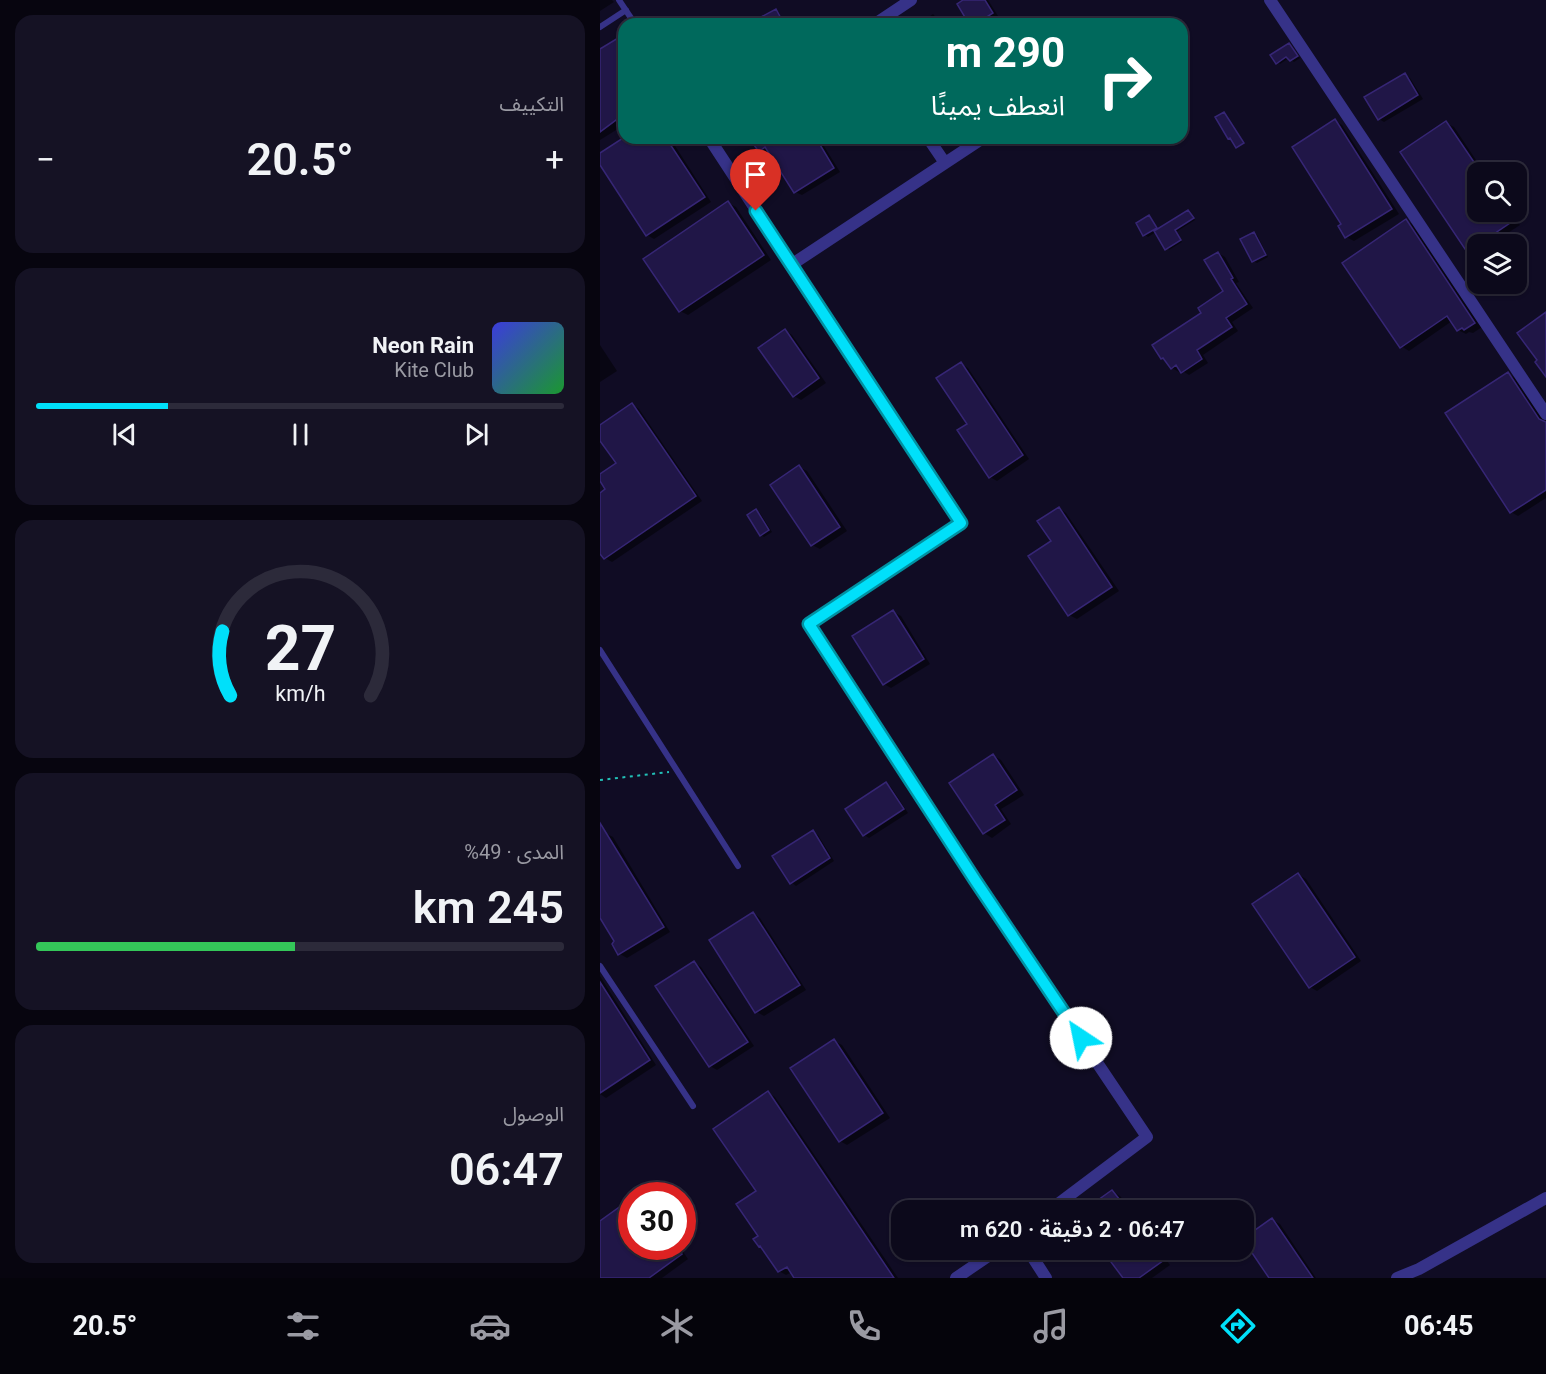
<!DOCTYPE html>
<html lang="ar">
<head>
<meta charset="utf-8">
<style>
  :root { --surface:#0c091b; --page:#151224; --text:#f1f3f6; --muted:#9a9aa3; --line:#2c2a3a; --accent:#00e0fa }
  body { margin:0; font-family:Roboto,"Noto Sans Arabic",sans-serif; background:var(--page); color:var(--text); direction:rtl; height:100vh; display:flex; flex-direction:column; font-size:22px; white-space:nowrap }
  * { box-sizing:border-box; margin:0 }
  p { font-size:20px; color:var(--muted) }
  .icon { flex:none; width:33px; height:33px; fill:none; stroke:currentColor; stroke-width:2; stroke-linecap:round; stroke-linejoin:round }
  .map { position:relative; flex:1; overflow:hidden; direction:ltr }
  .panel { display:flex; flex-direction:column; gap:15px; padding:15px; background:#07050f; width:600px }
  .panel>* { flex:none }
  .banner { position:absolute; left:18px; top:18px; width:570px; height:126px; border-radius:18px; box-shadow:0 2px 4px #0004,0 0 0 2px var(--line); direction:rtl; background:#00695c; color:#fff; overflow:hidden }
  .buttons { position:absolute; left:867px; top:162px; display:grid; gap:12px }
  .buttons a { display:grid; place-items:center; width:60px; height:60px; border-radius:12px; background:var(--surface); box-shadow:0 2px 4px #0004,0 0 0 2px var(--line); font-size:30px }
  .speed { position:absolute; left:18px; top:1182px; display:flex; gap:12px; font-size:30px; font-weight:700; text-align:center }
  .speed>* { display:grid; place-content:center; width:78px; height:78px; border-radius:50%; background:var(--surface); box-shadow:0 2px 4px #0004,0 0 0 2px var(--line); line-height:1 }
  .speed .limit { border:9px solid #d22; background:#fff; color:#111 }
  .pin { position:absolute; display:grid; place-items:center; width:51px; height:51px; color:#fff; margin:-62px -26px; border-radius:50% 50% 50% 0; rotate:-45deg; box-shadow:0 0 6px #0007 }
  .pin .icon { rotate:45deg }
  .me { position:absolute; width:66px; margin:-33px; rotate:326deg; stroke-linejoin:round; filter:drop-shadow(0 0 4px #0008) }
  .turn { display:flex; align-items:center; gap:21px; height:126px; padding:0 24px; font-size:27px }
  .turn .icon { width:78px; height:78px; stroke-width:2.5 }
  .turn b { display:block; font-size:42px; line-height:51px }
  .big { font-size:45px; font-weight:600; line-height:1.1 }
  .panel .tile { flex:1; display:flex; flex-direction:column; justify-content:center; gap:9px; min-width:0; padding:0 21px; border-radius:18px; background:var(--page) }
  .panel .dial { align-items:center; gap:0 }
  .dial svg { height:156px; overflow:visible; fill:none; stroke:var(--line); stroke-width:7; stroke-linecap:round; text-anchor:middle }
  .dial text { fill:var(--text); stroke:none }
  .song { display:flex; align-items:center; gap:18px }
  .cover { width:72px; height:72px; border-radius:9px; background:linear-gradient(135deg,hsl(240 70% 55%),hsl(130 70% 35%)) }
  .played { height:6px; border-radius:3px; background:linear-gradient(90deg,var(--accent) 25%,var(--line) 25%) }
  .keys { display:flex; justify-content:space-around; direction:ltr }
  .heat { display:flex; justify-content:space-between; align-items:center; font-size:33px; direction:ltr }
  .charge { height:9px; border-radius:4px; background:linear-gradient(90deg,#34c759 49%,var(--line) 0) }
  .trip { position:absolute; left:291px; top:1200px; width:363px; height:60px; border-radius:18px; background:var(--surface); box-shadow:0 2px 4px #0004,0 0 0 2px var(--line); font-weight:600; line-height:60px; text-align:center; direction:rtl }
  .tabs { display:flex; height:96px; justify-content:space-around; align-items:center; background:#05040b; color:var(--muted) }
  .tabs .icon { width:42px; height:42px }
  .tabs .selected { color:var(--accent) }
  .tabs b { font-size:27px; color:var(--text) }
  main { display:flex; flex:1; min-height:0 }
  .map>svg:first-child { display:block }
  .shadow { fill:#0007 }
  .building { fill:#201647; stroke:#362675; stroke-width:1.5 }
  .lines { fill:none; stroke-linecap:round; stroke-linejoin:round }
  .path { stroke:#22c0b7; stroke-width:2; stroke-dasharray:3 4.5; stroke-linecap:butt }
  .lane { stroke:#363288; stroke-width:6 }
  .street { stroke:#363288; stroke-width:12 }
  .route-casing { stroke:#0092a2; stroke-width:15 }
  .route { stroke:#00e0fa; stroke-width:10 }
</style>
</head>
<body>
<main>
<div class="map">
<svg width="946" height="1278" viewBox="0 0 946 1278">
  <rect width="100%" height="100%" fill="#100c24"/>
  <path class="shadow" d="M 0,0 L 12,0 L 14,2 L 0,11 Z
    M 365,0 L 388,0 L 398,16 L 385,24 L 371,24 Z
    M 333,14 L 342,24 L 319,24 Z
    M 18,40 L 24,43 L 24,123 L 20,125 L 21,127 L 0,140 L 0,51 Z
    M 689,45 L 700,58 L 694,62 L 689,58 L 680,64 L 677,62 Z
    M 805,75 L 810,78 L 823,99 L 784,122 L 779,119 Z
    M 624,113 L 643,142 L 637,146 L 629,138 Z
    M 735,121 L 742,125 L 799,214 L 754,241 L 746,237 L 744,225 Z
    M 846,123 L 854,127 L 884,172 L 878,172 L 878,212 L 910,212 L 920,225 L 891,244 L 878,244 L 878,254 L 876,255 L 868,251 Z
    M 25,138 L 70,138 L 111,202 L 54,239 L 47,235 L 0,163 L 0,154 Z
    M 151,138 L 219,138 L 240,172 L 202,195 L 195,192 L 170,152 L 167,155 L 160,151 Z
    M 128,203 L 136,207 L 171,260 L 88,315 L 80,311 L 45,259 Z
    M 588,212 L 595,220 L 576,232 L 582,242 L 569,250 L 556,232 L 548,237 L 545,235 L 549,217 L 559,230 Z
    M 806,221 L 814,225 L 882,327 L 873,333 L 869,332 L 866,334 L 858,330 L 852,321 L 809,351 L 801,346 Z
    M 654,234 L 657,235 L 668,257 L 657,263 L 653,261 Z
    M 618,253 L 625,257 L 639,282 L 636,283 L 653,308 L 632,322 L 638,331 L 603,355 L 608,363 L 589,375 L 581,370 L 579,372 L 572,368 L 568,361 L 562,358 L 625,292 Z
    M 185,331 L 192,335 L 226,383 L 201,400 L 194,396 Z
    M 0,345 L 17,371 L 0,382 Z
    M 361,364 L 368,368 L 429,459 L 397,481 L 390,477 Z
    M 908,374 L 915,378 L 946,424 L 946,498 L 918,516 L 911,512 Z
    M 32,405 L 39,409 L 102,501 L 12,562 L 5,558 L 0,551 L 0,495 L 7,490 L 0,476 L 18,464 L 0,438 L 0,427 Z
    M 199,467 L 207,471 L 247,531 L 220,549 L 212,545 Z
    M 459,508 L 466,513 L 519,591 L 477,619 L 469,615 L 453,542 Z
    M 156,511 L 160,513 L 172,532 L 164,537 L 161,535 Z
    M 293,612 L 301,616 L 330,664 L 291,688 L 284,684 Z
    M 394,756 L 401,760 L 424,795 L 401,809 L 411,824 L 392,838 L 384,833 L 352,784 Z
    M 286,784 L 291,787 L 308,813 L 269,838 L 264,835 Z
    M 213,832 L 218,835 L 234,861 L 196,886 L 191,882 Z
    M 5,833 L 13,837 L 70,932 L 27,958 L 20,954 L 15,941 L 0,915 L 0,836 Z
    M 698,874 L 706,879 L 761,961 L 717,991 L 710,987 Z
    M 153,913 L 160,918 L 206,990 L 164,1016 L 157,1012 L 111,940 Z
    M 94,963 L 101,967 L 154,1046 L 117,1070 L 110,1066 Z
    M 0,976 L 56,1065 L 6,1098 L 0,1094 Z
    M 234,1041 L 242,1045 L 290,1118 L 247,1145 L 240,1141 Z
    M 168,1093 L 175,1097 L 298,1278 L 196,1278 L 192,1272 L 186,1275 L 179,1271 L 164,1248 L 160,1246 L 158,1192 Z
    M 512,1191 L 520,1196 L 531,1210 L 487,1210 Z
    M 672,1220 L 680,1224 L 716,1278 L 670,1278 L 644,1239 Z
    M 0,1223 L 32,1246 L 79,1246 L 88,1259 L 62,1278 L 0,1278 Z
    M 504,1250 L 559,1250 L 570,1265 L 552,1278 L 525,1278 Z"/>
  <path class="building" d="M 363,0 L 385,0 L 393,13 L 376,24 L 369,24 L 357,4 Z
    M 176,9 L 184,24 L 148,24 Z
    M 18,38 L 24,48 L 24,114 L 0,132 L 0,49 Z
    M 689,43 L 698,56 L 690,61 L 686,57 L 676,64 L 670,55 Z
    M 805,73 L 818,95 L 778,120 L 764,97 Z
    M 624,112 L 644,143 L 636,148 L 630,138 L 628,139 L 615,117 Z
    M 735,119 L 792,209 L 745,238 L 738,226 L 741,224 L 692,147 Z
    M 846,121 L 878,168 L 878,212 L 907,212 L 913,221 L 867,252 L 800,152 Z
    M 23,138 L 66,138 L 105,197 L 46,236 L 0,165 L 0,153 Z
    M 149,138 L 216,138 L 234,168 L 194,193 L 165,147 L 159,152 Z
    M 128,201 L 164,255 L 79,312 L 43,259 Z
    M 588,210 L 594,218 L 575,230 L 581,240 L 565,250 L 554,231 Z
    M 549,215 L 557,228 L 543,236 L 536,223 Z
    M 806,219 L 875,323 L 864,330 L 862,328 L 857,331 L 847,316 L 800,348 L 742,263 Z
    M 654,232 L 666,255 L 652,262 L 640,239 Z
    M 618,252 L 633,278 L 631,279 L 647,304 L 626,318 L 632,327 L 597,350 L 602,359 L 581,373 L 576,365 L 571,369 L 563,358 L 561,359 L 552,345 L 601,313 L 598,308 L 623,291 L 604,260 Z
    M 946,312 L 946,377 L 935,362 L 937,360 L 917,333 Z
    M 185,329 L 219,378 L 193,397 L 158,348 Z
    M 361,362 L 423,455 L 389,478 L 357,430 L 367,424 L 336,378 Z
    M 908,372 L 939,419 L 946,422 L 946,490 L 910,513 L 845,413 Z
    M 32,403 L 96,496 L 4,559 L 0,554 L 0,493 L 5,489 L 0,481 L 0,474 L 16,463 L 0,441 L 0,425 Z
    M 199,465 L 240,527 L 211,546 L 170,485 Z
    M 459,507 L 512,587 L 468,616 L 428,556 L 451,541 L 437,521 Z
    M 156,509 L 169,530 L 160,536 L 147,515 Z
    M 293,610 L 324,659 L 283,685 L 252,636 Z
    M 393,754 L 417,790 L 395,805 L 405,820 L 383,834 L 349,783 Z
    M 286,782 L 304,809 L 263,836 L 245,809 Z
    M 0,823 L 64,927 L 18,955 L 12,944 L 14,941 L 0,918 Z
    M 213,830 L 230,858 L 190,884 L 172,856 Z
    M 698,873 L 755,957 L 709,988 L 652,904 Z
    M 153,912 L 200,985 L 155,1013 L 109,940 Z
    M 94,961 L 148,1042 L 109,1067 L 55,986 Z
    M 0,982 L 50,1060 L 0,1093 Z
    M 234,1039 L 283,1113 L 239,1142 L 190,1068 Z
    M 168,1091 L 294,1278 L 194,1278 L 187,1267 L 178,1272 L 160,1246 L 159,1247 L 153,1239 L 158,1236 L 136,1204 L 156,1191 L 113,1129 Z
    M 512,1190 L 528,1210 L 484,1210 Z
    M 32,1198 L 32,1246 L 76,1246 L 82,1254 L 49,1278 L 0,1278 L 0,1221 Z
    M 672,1218 L 713,1278 L 669,1278 L 644,1241 L 644,1238 Z
    M 502,1250 L 556,1250 L 564,1260 L 539,1278 L 523,1278 Z"/>
  <g class="lines">
    <path class="path" d="M 0,780 L 69,772"/>
    <path class="lane" d="M 19,0 L 35,24
      M 0,27 L 26,10
      M 0,650 L 138,866
      M 0,966 L 93,1106"/>
    <path class="street" d="M 670,0 L 946,414
      M 275,24 L 311,0
      M 109,138 L 361,523 L 209,624 L 375,881 L 547,1137 L 450,1210
      M 328,138 L 345,163
      M 191,265 L 383,138
      M 428,1250 L 446,1278
      M 356,1278 L 397,1250
      M 797,1278 L 819,1269 L 946,1198"/>
  </g>
  <g class="lines">
    <defs>
      <path id="route" d="M 156,211 L 361,523 L 209,624 L 375,880 L 481,1038"/>
    </defs>
    <use href="#route" class="route-casing"/>
    <use href="#route" class="route"/>
  </g>
</svg>
<div class="buttons">
<a><svg class="icon" aria-label="search" viewBox="0 0 24 24"><circle cx="10" cy="10" r="6"/><path d="M15 15l6 6"/></svg></a>
<a><svg class="icon" aria-label="layers" viewBox="0 0 24 24"><path d="M12 4l9 5-9 5-9-5zM3 14l9 5 9-5"/></svg></a>
</div>
<div class="speed"><div class="limit">30</div></div>
<div class="pin" style="left:156px;top:211px;background:#d93025"><svg class="icon" aria-label="arrive" viewBox="0 0 24 24"><path d="M6 21V4h12l-3 4 3 4H6"/></svg></div>
<svg class="me" style="left:481px;top:1038px" viewBox="-20 -20 40 40"><circle r="19" fill="#fff"/><path d="M0-13L10 11 0 6-10 11z" fill="#00e0fa"/></svg>
<div class="trip">06:47 · 2 دقيقة · 620 m</div>
<div class="banner">
<div class="turn"><svg class="icon" aria-label="right" viewBox="0 0 24 24"><path d="M7 20v-9h11M14 6l5 5-5 5"/></svg><div><b>290 m</b>انعطف يمينًا</div></div>
</div>
</div>
<section class="panel">
<div class="tile"><p>التكييف</p>
<div class="heat"><a>−</a><b class="big">20.5°</b><a>+</a></div>
</div>
<div class="tile">
<div class="song"><i class="cover"></i><div><b>Neon Rain</b><p>Kite Club</p></div></div>
<div class="played"></div>
<div class="keys"><svg class="icon" aria-label="previous" viewBox="0 0 24 24"><path d="M18 5L8 12l10 7zM5 5v14"/></svg><svg class="icon" aria-label="pause" viewBox="0 0 24 24"><path d="M8 5v14M16 5v14"/></svg><svg class="icon" aria-label="next" viewBox="0 0 24 24"><path d="M6 5l10 7-10 7zM19 5v14"/></svg></div>
</div>
<div class="tile dial"><svg viewBox="0 0 100 80">
<path d="M14 69A42 42 0 1 1 86 69"/>
<path d="M14 69A42 42 0 0 1 10 36" stroke="#00e0fa"/>
<text x="50" y="56" font-size="32" font-weight="700">27</text>
<text x="50" y="72" font-size="11">km/h</text>
</svg></div>
<div class="tile"><p>المدى · 49%</p><b class="big">245 km</b><div class="charge"></div></div>
<div class="tile"><p>الوصول</p><b class="big">06:47</b></div>
</section>
</main>
<nav class="tabs">
<b>06:45</b>
<svg class="icon selected" aria-label="directions" viewBox="0 0 24 24"><path d="M12 3l9 9-9 9-9-9zM9 14v-3h6M13 9l2 2-2 2"/></svg>
<svg class="icon" aria-label="music" viewBox="0 0 24 24"><path d="M9 18V5l10-2v13"/><circle cx="6" cy="18" r="3"/><circle cx="16" cy="16" r="3"/></svg>
<svg class="icon" aria-label="phone" viewBox="0 0 24 24"><path d="M5 4h4l2 5-3 2q2 4 5 5l2-3 5 2v4C11 20 4 13 5 4z"/></svg>
<svg class="icon" aria-label="climate" viewBox="0 0 24 24"><path d="M12 3v18M4 7l16 10M4 17L20 7"/></svg>
<svg class="icon" aria-label="car" viewBox="0 0 24 24"><path d="M5 17H2v-5l4-1 3-4h7l3 4 3 1v5h-3M9 17h6M6 11h13"/><circle cx="7" cy="17" r="2"/><circle cx="17" cy="17" r="2"/></svg>
<svg class="icon" aria-label="filters" viewBox="0 0 24 24"><path d="M4 7h16M4 17h16"/><circle cx="9" cy="7" r="2"/><circle cx="15" cy="17" r="2"/></svg>
<b>20.5°</b>
</nav>
</body>
</html>
